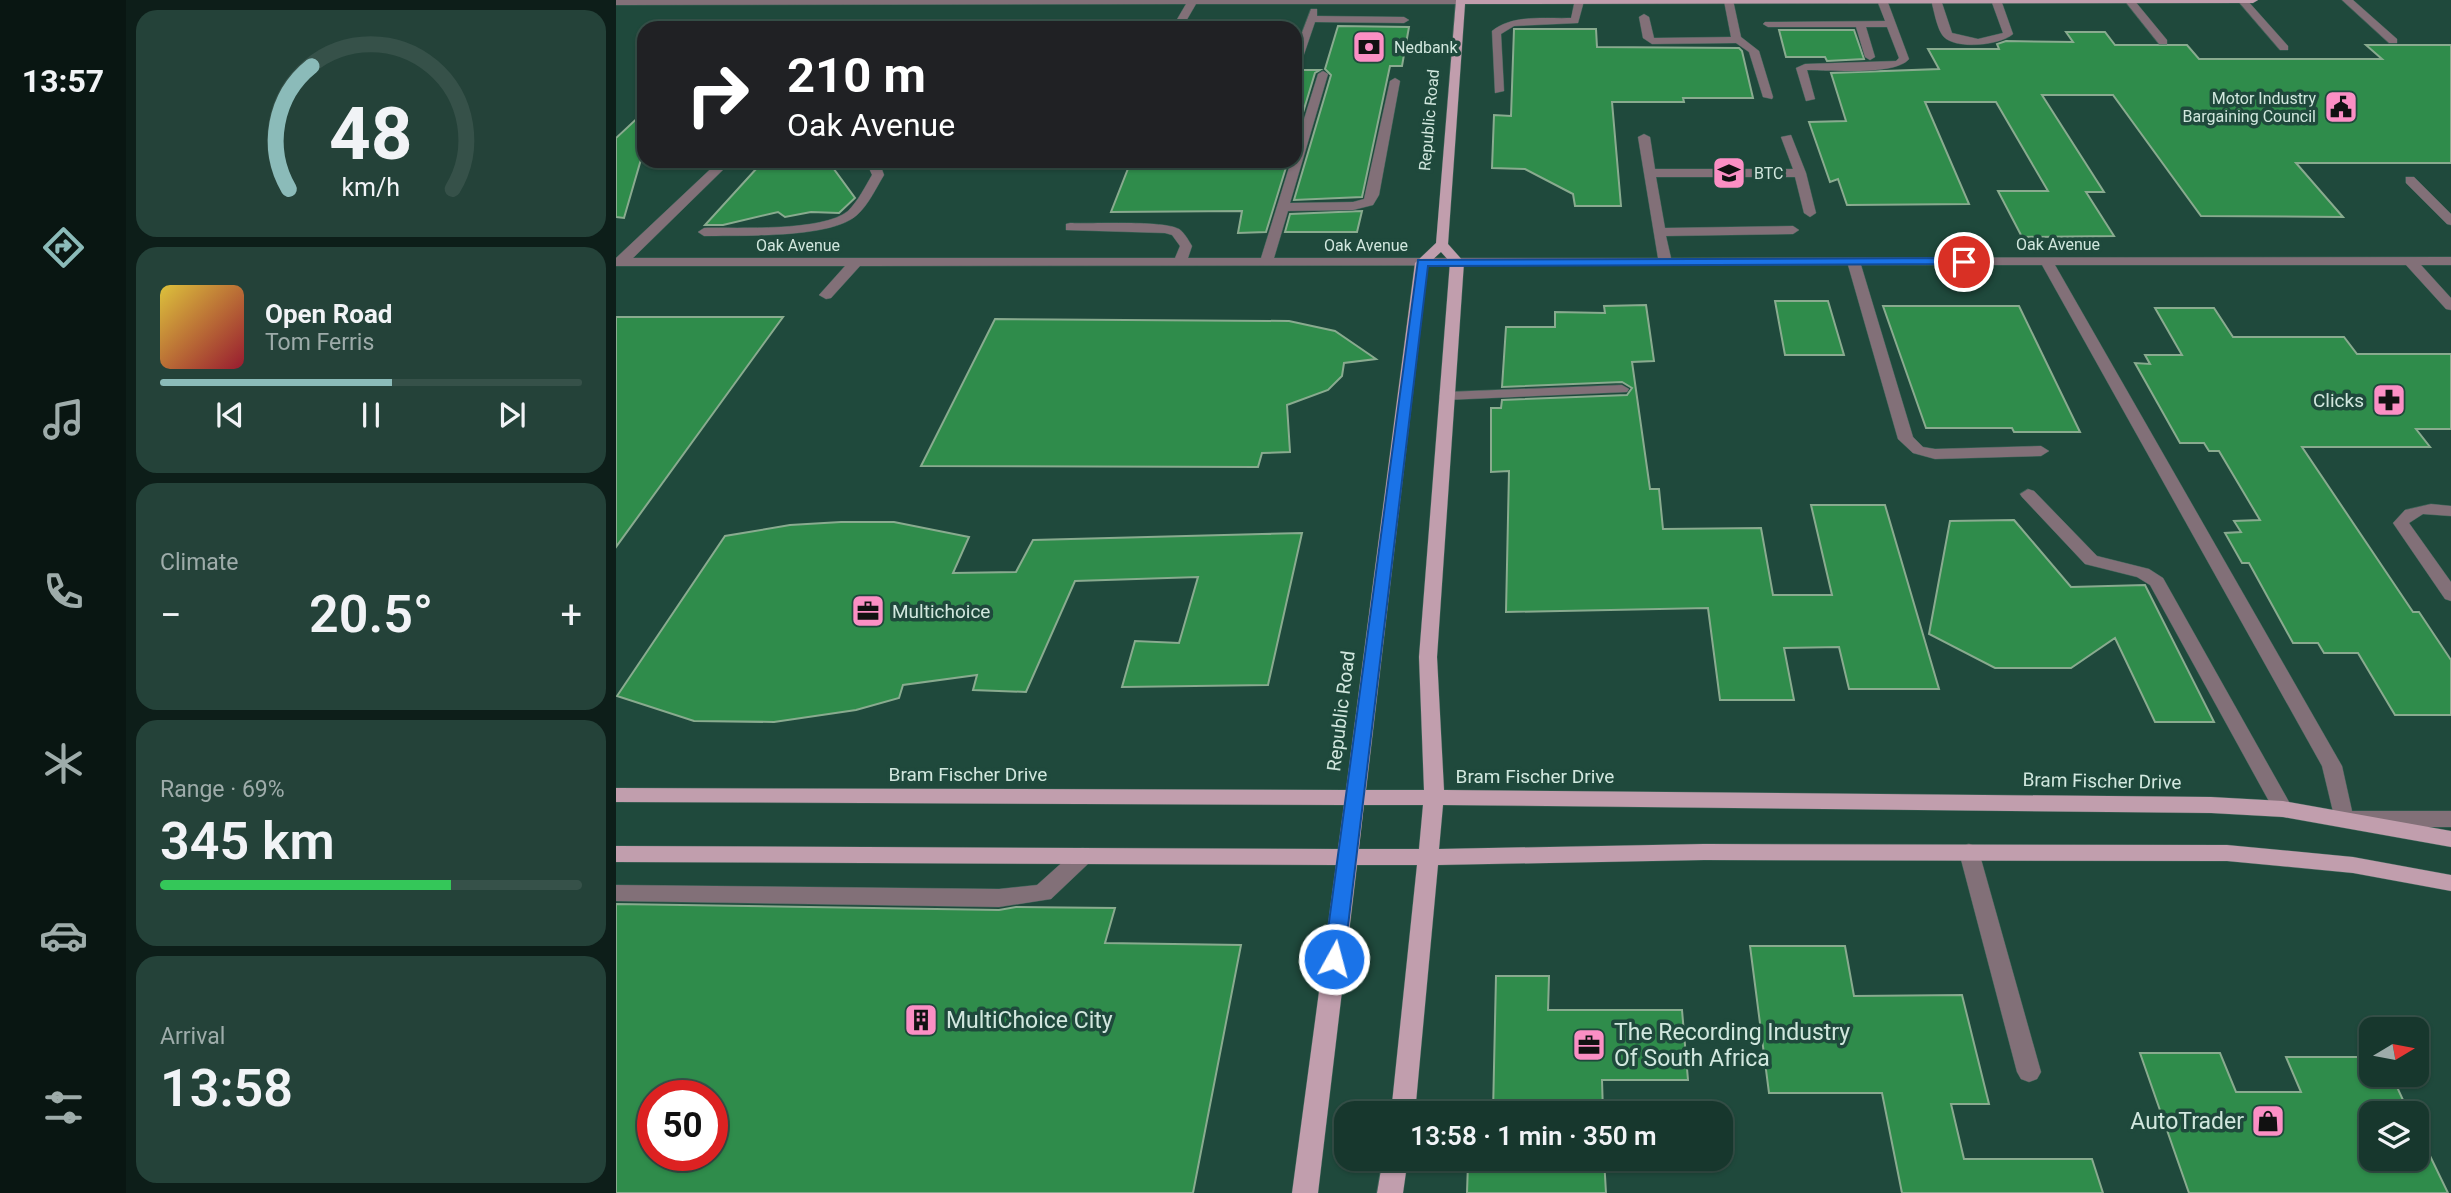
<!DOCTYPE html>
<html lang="en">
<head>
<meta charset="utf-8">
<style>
  :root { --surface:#17372d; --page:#244239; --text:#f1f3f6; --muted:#9eacaa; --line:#365149; --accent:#8bbbb9 }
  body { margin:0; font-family:Roboto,sans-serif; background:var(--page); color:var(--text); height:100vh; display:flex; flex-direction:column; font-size:26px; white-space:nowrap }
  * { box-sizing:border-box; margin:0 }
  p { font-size:23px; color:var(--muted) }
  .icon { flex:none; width:38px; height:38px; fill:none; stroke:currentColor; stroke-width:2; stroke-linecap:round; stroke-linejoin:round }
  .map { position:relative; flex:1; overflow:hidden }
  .side { display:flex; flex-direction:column; gap:10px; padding:10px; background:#0d1e19; width:490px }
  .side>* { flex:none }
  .top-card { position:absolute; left:21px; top:21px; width:665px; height:147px; border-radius:21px; box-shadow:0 2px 5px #0004,0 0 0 2px var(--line); background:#202124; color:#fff; overflow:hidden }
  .needle { width:46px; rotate:80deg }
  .buttons { position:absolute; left:1743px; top:1017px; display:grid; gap:14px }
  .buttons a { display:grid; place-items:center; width:70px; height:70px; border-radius:14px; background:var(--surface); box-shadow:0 2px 5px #0004,0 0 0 2px var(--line); font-size:35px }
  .speed { position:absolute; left:21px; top:1080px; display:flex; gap:14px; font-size:35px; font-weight:700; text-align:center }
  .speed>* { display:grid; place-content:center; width:91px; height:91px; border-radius:50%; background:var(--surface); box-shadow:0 2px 5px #0004,0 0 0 2px var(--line); line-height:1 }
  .speed .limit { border:10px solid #d22; background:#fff; color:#111 }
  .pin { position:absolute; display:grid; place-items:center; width:60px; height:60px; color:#fff; margin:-30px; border:4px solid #fff; border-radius:50%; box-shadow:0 2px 7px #0007 }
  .me { position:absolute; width:77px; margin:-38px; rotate:7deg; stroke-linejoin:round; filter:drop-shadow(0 0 5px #0008) }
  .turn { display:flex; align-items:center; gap:24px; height:147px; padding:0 35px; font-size:32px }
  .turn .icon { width:91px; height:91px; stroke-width:2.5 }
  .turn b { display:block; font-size:49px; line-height:60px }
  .big { font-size:52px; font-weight:600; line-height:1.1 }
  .side .widget { flex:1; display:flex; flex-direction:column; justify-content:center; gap:10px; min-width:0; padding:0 24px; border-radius:21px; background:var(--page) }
  .side .dial { align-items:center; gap:0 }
  .dial svg { height:182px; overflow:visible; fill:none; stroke:var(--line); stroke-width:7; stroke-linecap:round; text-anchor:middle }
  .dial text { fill:var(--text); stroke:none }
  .song { display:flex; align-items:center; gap:21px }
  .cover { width:84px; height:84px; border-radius:10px; background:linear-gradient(135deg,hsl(50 70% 55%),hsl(350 70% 35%)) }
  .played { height:7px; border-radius:4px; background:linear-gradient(90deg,var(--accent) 55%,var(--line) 55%) }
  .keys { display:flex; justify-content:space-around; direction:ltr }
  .heat { display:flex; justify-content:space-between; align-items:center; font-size:38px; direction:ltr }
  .charge { height:10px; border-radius:5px; background:linear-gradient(90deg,#34c759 69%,var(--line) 0) }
  .trip { position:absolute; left:718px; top:1101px; width:399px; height:70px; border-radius:21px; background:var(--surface); box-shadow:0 2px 5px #0004,0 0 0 2px var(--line); font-weight:600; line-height:70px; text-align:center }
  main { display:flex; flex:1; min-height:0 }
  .tab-bar { display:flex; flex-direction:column; width:126px; justify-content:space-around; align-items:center; background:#091612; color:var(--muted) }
  .tab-bar .icon { width:49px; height:49px }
  .tab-bar .current { color:var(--accent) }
  .tab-bar b { font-size:32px; color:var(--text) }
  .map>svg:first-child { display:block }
  .building { fill:#2f8c4b; stroke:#89ab8f; stroke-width:2; fill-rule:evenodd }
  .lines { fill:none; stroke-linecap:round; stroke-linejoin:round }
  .minor-casing { stroke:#3f6559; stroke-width:1 }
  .major-casing { stroke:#3f6559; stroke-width:1 }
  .minor { fill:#827078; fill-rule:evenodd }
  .major { fill:#c19ead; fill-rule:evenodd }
  .route { fill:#1a73e8; stroke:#114b97; stroke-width:2 }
  .labels { text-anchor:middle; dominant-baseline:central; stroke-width:7; stroke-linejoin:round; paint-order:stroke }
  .far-poi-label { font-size:16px; fill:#d1e7de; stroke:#1f493c; text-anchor:start }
  .far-street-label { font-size:16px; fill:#d1e7de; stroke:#1f493c }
  .poi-label { font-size:19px; fill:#d1e7de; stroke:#1f493c; text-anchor:end }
  .street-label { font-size:19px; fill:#d1e7de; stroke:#1f493c }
  .near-poi-label { font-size:23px; fill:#d1e7de; stroke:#1f493c; text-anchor:start }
</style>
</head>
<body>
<main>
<nav class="tab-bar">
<b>13:57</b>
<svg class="icon current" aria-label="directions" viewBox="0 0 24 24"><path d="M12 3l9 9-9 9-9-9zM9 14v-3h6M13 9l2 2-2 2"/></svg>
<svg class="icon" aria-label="music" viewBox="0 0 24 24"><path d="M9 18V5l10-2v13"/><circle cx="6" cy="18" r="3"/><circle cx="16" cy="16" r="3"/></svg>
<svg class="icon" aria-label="phone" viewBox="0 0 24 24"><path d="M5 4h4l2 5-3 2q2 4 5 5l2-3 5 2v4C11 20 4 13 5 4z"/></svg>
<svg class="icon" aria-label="climate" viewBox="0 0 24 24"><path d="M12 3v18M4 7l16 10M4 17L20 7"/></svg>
<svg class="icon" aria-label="car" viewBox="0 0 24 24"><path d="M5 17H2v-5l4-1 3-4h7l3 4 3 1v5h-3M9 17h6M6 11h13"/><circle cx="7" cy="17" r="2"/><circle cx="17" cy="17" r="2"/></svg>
<svg class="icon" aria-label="filters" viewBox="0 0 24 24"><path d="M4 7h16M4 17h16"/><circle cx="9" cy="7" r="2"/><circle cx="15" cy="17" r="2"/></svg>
</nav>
<section class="side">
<div class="widget dial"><svg viewBox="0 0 100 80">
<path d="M14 69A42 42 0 1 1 86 69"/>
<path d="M14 69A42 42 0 0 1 24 15" stroke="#8bbbb9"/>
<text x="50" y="56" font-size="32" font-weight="700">48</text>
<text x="50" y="72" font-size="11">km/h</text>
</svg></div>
<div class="widget">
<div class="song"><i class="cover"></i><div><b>Open Road</b><p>Tom Ferris</p></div></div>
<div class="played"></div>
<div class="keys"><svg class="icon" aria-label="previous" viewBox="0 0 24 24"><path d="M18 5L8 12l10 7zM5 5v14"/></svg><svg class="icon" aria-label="pause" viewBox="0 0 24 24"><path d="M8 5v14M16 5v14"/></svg><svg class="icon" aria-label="next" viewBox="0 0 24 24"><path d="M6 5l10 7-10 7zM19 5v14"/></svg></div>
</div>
<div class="widget"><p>Climate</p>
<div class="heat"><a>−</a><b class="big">20.5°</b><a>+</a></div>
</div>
<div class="widget"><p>Range · 69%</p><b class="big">345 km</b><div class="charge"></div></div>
<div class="widget"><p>Arrival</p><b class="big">13:58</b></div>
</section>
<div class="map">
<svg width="1835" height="1193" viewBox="0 0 1835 1193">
  <rect width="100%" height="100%" fill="#1f493c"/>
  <path class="building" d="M 722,26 L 793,27 L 786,66 L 774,66 L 746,197 L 678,200 L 715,75 L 709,69 Z
    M 898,29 L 980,29 L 981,47 L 1123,48 L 1126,51 L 1137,98 L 1067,98 L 1068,102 L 996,102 L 1005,206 L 959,206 L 957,194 L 909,169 L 876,168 L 878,115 L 895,116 Z
    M 1163,30 L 1238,30 L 1248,59 L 1211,61 L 1209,57 L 1170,57 Z
    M 1450,32 L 1489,32 L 1499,45 L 1571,45 L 1583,59 L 1766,59 L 1750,45 L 1835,45 L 1835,163 L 1680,163 L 1727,217 L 1585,216 L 1497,95 L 1426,95 L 1488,192 L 1470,192 L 1498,236 L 1406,237 L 1382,191 L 1432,191 L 1380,102 L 1309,102 L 1353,204 L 1231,205 L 1222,179 L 1214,182 L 1193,122 L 1230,121 L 1215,73 L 1323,69 L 1312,49 L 1383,49 L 1381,44 L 1390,41 L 1457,42 Z
    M 679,70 L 704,70 L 699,73 L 679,139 Z
    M 28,112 L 28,149 L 8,218 L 0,217 L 0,138 Z
    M 176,161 L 212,161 L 239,198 L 223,213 L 195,212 L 169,217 L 162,212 L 107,225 L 89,225 L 141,168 Z
    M 515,161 L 672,161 L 650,232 L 622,233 L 626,211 L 495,212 Z
    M 746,211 L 741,232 L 669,232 L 674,214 Z
    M 1159,301 L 1212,301 L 1228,355 L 1169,355 Z
    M 1030,305 L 1038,361 L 1016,362 L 1034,489 L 1043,489 L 1047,529 L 1145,528 L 1157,595 L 1216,595 L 1195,505 L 1269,505 L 1323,689 L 1233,689 L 1223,647 L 1168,648 L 1178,700 L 1104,700 L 1092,608 L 890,612 L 893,471 L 875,472 L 875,408 L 885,408 L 886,400 L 1011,395 L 1016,388 L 1006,382 L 886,387 L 890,327 L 939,327 L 939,312 L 989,313 L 988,306 Z
    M 1267,306 L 1403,306 L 1464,432 L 1398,432 L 1396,428 L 1310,428 Z
    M 1539,308 L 1598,308 L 1617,337 L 1728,337 L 1741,354 L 1835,354 L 1835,429 L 1800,429 L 1814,447 L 1686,447 L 1797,612 L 1803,612 L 1835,660 L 1835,715 L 1779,715 L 1742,653 L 1708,653 L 1702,643 L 1677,643 L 1633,563 L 1626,563 L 1609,533 L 1625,532 L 1618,521 L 1644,520 L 1603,451 L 1593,451 L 1588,443 L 1564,443 L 1519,363 L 1534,364 L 1529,355 L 1566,355 Z
    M 0,317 L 167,317 L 0,547 Z
    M 379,319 L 673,321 L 719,331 L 760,359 L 728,363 L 726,376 L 712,390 L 671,405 L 674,452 L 646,453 L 642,467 L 305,466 Z
    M 1398,520 L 1455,587 L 1529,585 L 1598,722 L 1539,722 L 1499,638 L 1455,668 L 1379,668 L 1313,634 L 1334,521 Z
    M 225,522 L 278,522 L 353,537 L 337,573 L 400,572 L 417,540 L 686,533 L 652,685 L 506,687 L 519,641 L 563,643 L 582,577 L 459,581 L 410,692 L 357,690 L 361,675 L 287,685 L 283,698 L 240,710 L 158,722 L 78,721 L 1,696 L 109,536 L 174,525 Z
    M 0,904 L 383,910 L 400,907 L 499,908 L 489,943 L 625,945 L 577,1193 L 0,1193 ZM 37,1096 L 96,1096 L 96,1155 L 37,1155 Z
    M 1134,946 L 1229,946 L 1238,996 L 1346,995 L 1373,1104 L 1335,1104 L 1348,1159 L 1476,1159 L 1487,1193 L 1286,1193 L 1266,1093 L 1153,1093 Z
    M 880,976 L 933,976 L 932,1010 L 1066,1010 L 1072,1080 L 986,1080 L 987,1113 L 877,1113 Z
    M 1524,1053 L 1604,1053 L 1620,1092 L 1685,1092 L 1670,1057 L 1755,1057 L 1755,1074 L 1775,1074 L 1793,1113 L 1755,1113 L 1755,1158 L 1801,1158 L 1801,1129 L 1832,1193 L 1573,1193 Z
    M 876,1158 L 988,1158 L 990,1193 L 851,1193 L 852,1163 L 876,1163 Z"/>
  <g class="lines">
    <defs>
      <path id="minor" d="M 0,0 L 849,0 L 850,1 L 845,4 L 580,4 L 566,28 L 556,28 L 570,4 L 0,5 Z
        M 959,0 L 968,1 L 962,23 L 898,26 L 885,34 L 888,91 L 879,93 L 876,31 C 897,14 929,19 955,18 Z
        M 1117,0 L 1125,37 L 1143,51 L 1157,97 L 1156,99 L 1147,97 L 1133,52 L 1120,43 L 1036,44 L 1027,38 L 1023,17 L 1028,14 L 1033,17 L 1038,38 L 1115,37 L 1108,1 Z
        M 1261,0 L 1271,0 L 1293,59 C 1279,76 1214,70 1191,70 L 1199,99 L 1190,101 L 1180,68 L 1189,64 L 1280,61 L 1283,58 L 1271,27 L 1250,27 L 1259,57 L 1254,60 L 1249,57 L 1240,27 L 1152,27 L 1147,24 L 1149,22 L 1269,21 Z
        M 1315,0 L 1325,0 L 1336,33 L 1362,39 L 1387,33 L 1375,0 L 1385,0 L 1397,34 C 1385,45 1341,50 1328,37 C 1321,30 1318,10 1315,0 Z
        M 1508,0 L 1518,0 L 1551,40 L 1551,44 L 1543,44 Z
        M 1621,0 L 1631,0 L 1672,46 L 1672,50 L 1664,50 Z
        M 1726,0 L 1737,0 L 1781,39 L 1781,43 L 1773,43 Z
        M 695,9 L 701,9 L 701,16 L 788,17 L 793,20 L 788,23 L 699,22 L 685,63 L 679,66 L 679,51 Z
        M 707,71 L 712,74 L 674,203 L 737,202 L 748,199 L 774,81 L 779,78 L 784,81 L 763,195 L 757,205 L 737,210 L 672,211 L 658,258 L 1042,258 L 1022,137 L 1028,134 L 1034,137 L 1039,169 L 1177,169 L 1165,137 L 1175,135 L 1190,173 L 1200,213 L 1194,217 L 1188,213 L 1179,177 L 1040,177 L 1049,228 L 1177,226 L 1183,230 L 1177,234 L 1050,236 L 1055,258 L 1835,257 L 1835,265 L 1805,265 L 1835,298 L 1835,310 L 1830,309 L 1790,265 L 1439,265 L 1726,766 L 1736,811 L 1835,811 L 1835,827 L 1727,827 L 1720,824 L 1706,766 L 1426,265 L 1245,265 L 1297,437 L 1307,447 L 1319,449 L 1425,446 L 1433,451 L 1425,456 L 1319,459 L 1297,453 L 1282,439 L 1232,265 L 244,266 L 215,298 L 210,299 L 203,295 L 229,266 L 0,266 L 0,258 L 103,161 L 116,161 L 17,258 L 559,258 L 564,246 L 556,235 L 549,233 L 450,230 L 450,224 L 454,223 C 476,224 547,220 563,229 C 568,232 573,241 576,246 L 572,258 L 645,258 L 675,161 L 679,161 L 679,148 L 702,74 Z
        M 250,161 L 263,161 L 268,175 C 260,188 253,204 241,215 C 215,239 124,235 88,236 L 82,232 L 88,228 C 122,227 206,232 232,211 C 242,201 249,187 256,175 Z
        M 1790,177 L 1798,177 L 1835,214 L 1835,225 L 1831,224 L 1790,183 Z
        M 1006,385 L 1013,389 L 1011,392 L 830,400 L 823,396 L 830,392 Z
        M 1412,489 L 1418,491 L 1481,556 L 1533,569 L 1547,578 L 1677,809 L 1674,814 L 1667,817 L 1660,814 L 1534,585 L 1521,577 L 1469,564 L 1406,497 L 1404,494 Z
        M 1815,504 L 1835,506 L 1835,516 L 1807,514 L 1793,523 L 1835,582 L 1835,601 L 1829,599 L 1777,523 L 1789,510 Z
        M 1353,844 L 1360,846 L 1363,852 L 1425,1072 L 1421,1079 L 1413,1082 L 1405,1079 L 1401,1072 L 1343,852 L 1346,846 Z
        M 467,848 L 474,850 L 477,856 L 474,862 L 435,899 L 383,907 L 0,901 L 0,885 L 383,889 L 421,885 L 460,850 Z"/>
      <path id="major" d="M 840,0 L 1642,0 L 1637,3 L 849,4 L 832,244 L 848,262 L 821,657 L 828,790 L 1595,797 L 1667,801 L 1835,831 L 1835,847 L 1667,817 L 1595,813 L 827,805 L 823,849 L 1088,844 L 1611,845 L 1737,857 L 1835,875 L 1835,891 L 1737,873 L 1611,861 L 1088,860 L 822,865 L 799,1113 L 775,1113 L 801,865 L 741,865 L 702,1193 L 676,1193 L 720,865 L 0,862 L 0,846 L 722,849 L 728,805 L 0,802 L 0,788 L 730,790 L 799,263 L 820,243 ZM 825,252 L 834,262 L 803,657 L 808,790 L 750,790 L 812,264 ZM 748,805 L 807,805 L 803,849 L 743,849 Z
        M 767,1158 L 792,1158 L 787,1193 L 761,1193 Z"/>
    </defs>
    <use href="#minor" class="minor-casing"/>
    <use href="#major" class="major-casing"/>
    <use href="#minor" class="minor"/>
    <use href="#major" class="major"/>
  </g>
  <path class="route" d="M 1348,258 L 1354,262 L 1352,264 L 812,266 L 728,959 L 725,965 L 718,968 L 711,965 L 708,959 L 802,260 Z"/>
  <defs>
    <symbol id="bank-square" viewBox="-11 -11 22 22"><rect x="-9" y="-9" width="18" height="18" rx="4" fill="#fb8fc4" stroke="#1f493c"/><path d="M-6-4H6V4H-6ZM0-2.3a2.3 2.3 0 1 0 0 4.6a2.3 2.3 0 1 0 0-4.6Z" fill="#111"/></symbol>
    <symbol id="civic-square" viewBox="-11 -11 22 22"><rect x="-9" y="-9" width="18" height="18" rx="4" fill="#fb8fc4" stroke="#1f493c"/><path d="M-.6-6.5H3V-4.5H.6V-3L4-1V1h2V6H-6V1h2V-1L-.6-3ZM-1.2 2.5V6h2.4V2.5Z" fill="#111"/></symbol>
    <symbol id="university-square" viewBox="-11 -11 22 22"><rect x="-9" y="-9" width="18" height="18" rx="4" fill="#fb8fc4" stroke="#1f493c"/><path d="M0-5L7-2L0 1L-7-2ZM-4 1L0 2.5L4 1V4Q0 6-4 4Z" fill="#111"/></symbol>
    <symbol id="pharmacy-square" viewBox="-11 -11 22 22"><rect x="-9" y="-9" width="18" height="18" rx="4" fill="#fb8fc4" stroke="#1f493c"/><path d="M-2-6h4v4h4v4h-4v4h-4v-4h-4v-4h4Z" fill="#111"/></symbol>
    <symbol id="office-square" viewBox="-11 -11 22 22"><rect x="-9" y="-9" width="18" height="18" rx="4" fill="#fb8fc4" stroke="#1f493c"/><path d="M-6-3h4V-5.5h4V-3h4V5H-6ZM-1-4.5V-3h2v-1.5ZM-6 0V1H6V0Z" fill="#111"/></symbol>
    <symbol id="building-square" viewBox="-11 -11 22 22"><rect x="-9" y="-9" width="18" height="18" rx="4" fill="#fb8fc4" stroke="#1f493c"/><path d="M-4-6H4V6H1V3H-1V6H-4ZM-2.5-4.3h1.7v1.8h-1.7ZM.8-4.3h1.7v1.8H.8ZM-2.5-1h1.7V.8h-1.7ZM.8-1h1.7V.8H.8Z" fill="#111"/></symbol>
    <symbol id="shop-square" viewBox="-11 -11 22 22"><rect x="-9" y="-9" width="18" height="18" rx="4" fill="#fb8fc4" stroke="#1f493c"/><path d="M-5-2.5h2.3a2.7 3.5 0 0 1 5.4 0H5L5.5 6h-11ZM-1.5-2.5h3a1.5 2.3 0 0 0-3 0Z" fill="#111"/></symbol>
  </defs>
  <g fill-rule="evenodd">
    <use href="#bank-square" x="734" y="28" width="38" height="38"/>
    <use href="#civic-square" x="1706" y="88" width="38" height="38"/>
    <use href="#university-square" x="1094" y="154" width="38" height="38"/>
    <use href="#pharmacy-square" x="1754" y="381" width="38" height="38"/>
    <use href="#office-square" x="233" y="592" width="38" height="38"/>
    <use href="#building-square" x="286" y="1001" width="38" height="38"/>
    <use href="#office-square" x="954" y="1026" width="38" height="38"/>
    <use href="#shop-square" x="1633" y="1102" width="38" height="38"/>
  </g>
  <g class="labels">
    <g class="far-poi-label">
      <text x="778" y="47">Nedbank</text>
      <text x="1700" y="98" text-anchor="end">Motor Industry<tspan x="1700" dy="18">Bargaining Council</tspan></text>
      <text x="1138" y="173">BTC</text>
    </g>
    <g class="far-street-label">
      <text transform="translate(813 120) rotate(-85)">Republic Road</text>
      <text x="1442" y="244">Oak Avenue</text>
      <text x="182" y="245">Oak Avenue</text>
      <text x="750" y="245">Oak Avenue</text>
    </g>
    <g class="poi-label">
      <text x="1748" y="400">Clicks</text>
      <text x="276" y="611" text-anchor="start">Multichoice</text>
    </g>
    <g class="street-label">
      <text transform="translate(725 711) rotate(-83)">Republic Road</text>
      <text x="352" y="774">Bram Fischer Drive</text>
      <text x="919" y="776">Bram Fischer Drive</text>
      <text transform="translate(1486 781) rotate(1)">Bram Fischer Drive</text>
    </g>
    <g class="near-poi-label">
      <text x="330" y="1020">MultiChoice City</text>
      <text x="998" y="1032">The Recording Industry<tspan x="998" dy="26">Of South Africa</tspan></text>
      <text x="1628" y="1121" text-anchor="end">AutoTrader</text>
    </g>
  </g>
</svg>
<div class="buttons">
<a><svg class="needle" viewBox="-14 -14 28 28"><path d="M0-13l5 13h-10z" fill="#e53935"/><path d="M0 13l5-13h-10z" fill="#9eacaa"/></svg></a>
<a><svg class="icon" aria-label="layers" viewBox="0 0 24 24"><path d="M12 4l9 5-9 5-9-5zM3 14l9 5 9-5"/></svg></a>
</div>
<div class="speed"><div class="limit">50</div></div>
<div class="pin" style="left:1348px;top:262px;background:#d93025"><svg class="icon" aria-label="arrive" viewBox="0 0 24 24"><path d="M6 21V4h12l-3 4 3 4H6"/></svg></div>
<svg class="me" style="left:718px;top:959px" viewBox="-20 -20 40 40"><circle r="17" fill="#1a73e8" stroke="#fff" stroke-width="3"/><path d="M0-11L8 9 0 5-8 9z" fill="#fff"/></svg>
<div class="trip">13:58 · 1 min · 350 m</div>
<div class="top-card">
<div class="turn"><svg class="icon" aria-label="right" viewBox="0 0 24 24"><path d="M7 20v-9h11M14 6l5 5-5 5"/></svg><div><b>210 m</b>Oak Avenue</div></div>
</div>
</div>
</main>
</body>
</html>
